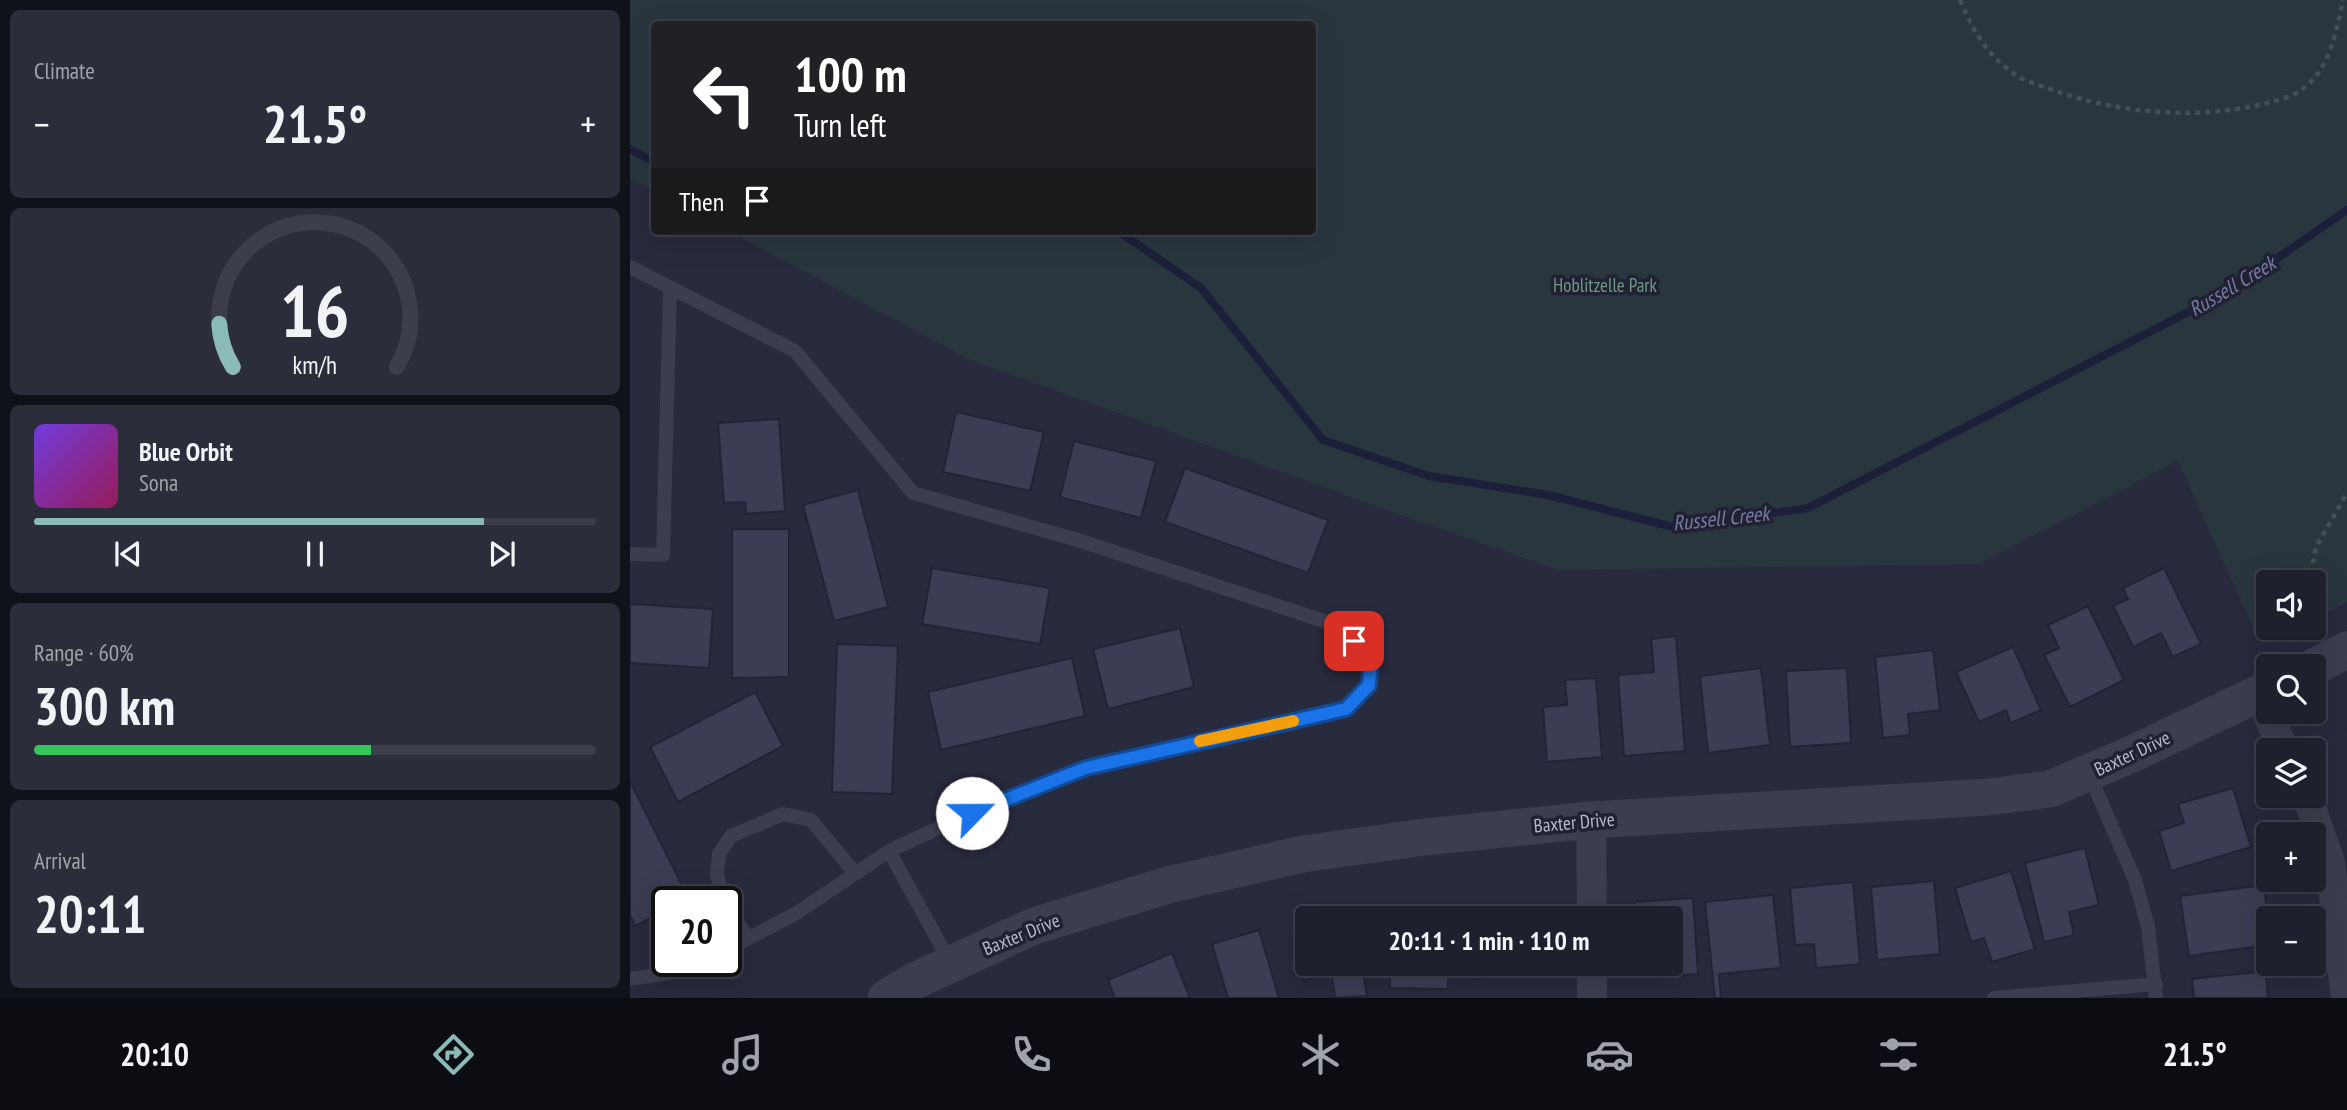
<!DOCTYPE html>
<html lang="en">
<head>
<meta charset="utf-8">
<style>
  :root { --surface:#1e202e; --page:#2b2d3a; --text:#f1f3f6; --muted:#a1a3aa; --line:#3c3e4a; --accent:#8bbbb9 }
  body { margin:0; font-family:"PT Sans Narrow",sans-serif; background:var(--page); color:var(--text); height:100vh; display:flex; flex-direction:column; font-size:26px; white-space:nowrap }
  * { box-sizing:border-box; margin:0 }
  p { font-size:23px; color:var(--muted) }
  .icon { flex:none; width:38px; height:38px; fill:none; stroke:currentColor; stroke-width:2; stroke-linecap:round; stroke-linejoin:round }
  .map { position:relative; flex:1; overflow:hidden }
  .side { display:flex; flex-direction:column; gap:10px; padding:10px; background:#101219; width:630px }
  .side>* { flex:none }
  .guide { position:absolute; left:21px; top:21px; width:665px; height:214px; border-radius:7px; box-shadow:0 7px 28px #0002,0 0 0 2px var(--line); background:#202124; color:#fff; overflow:hidden }
  .tools { position:absolute; left:1626px; top:570px; display:grid; gap:14px }
  .tools a { display:grid; place-items:center; width:70px; height:70px; border-radius:7px; background:var(--surface); box-shadow:0 7px 28px #0002,0 0 0 2px var(--line); font-size:35px }
  .speed { position:absolute; left:21px; top:886px; display:flex; gap:14px; font-size:35px; font-weight:700; text-align:center }
  .speed>* { display:grid; place-content:center; width:91px; height:91px; border-radius:50%; background:var(--surface); box-shadow:0 7px 28px #0002,0 0 0 2px var(--line); line-height:1 }
  .speed .limit { border:4px solid #111; border-radius:10px; background:#fff; color:#111 }
  .pin { position:absolute; display:grid; place-items:center; width:60px; height:60px; color:#fff; margin:-30px; border-radius:14px; box-shadow:0 4px 10px #0006 }
  .me { position:absolute; width:77px; margin:-38px; rotate:67deg; stroke-linejoin:round; filter:drop-shadow(0 0 5px #0008) }
  .turn { display:flex; align-items:center; gap:24px; height:147px; padding:0 28px; font-size:32px }
  .turn .icon { width:91px; height:91px; stroke-width:2.5 }
  .turn b { display:block; font-size:49px; line-height:60px }
  .then { display:flex; align-items:center; height:66px; padding:0 28px; background:#0003; gap:14px; font-size:26px }
  .big { font-size:52px; font-weight:600; line-height:1.1 }
  .side .tile { flex:1; display:flex; flex-direction:column; justify-content:center; gap:10px; min-width:0; padding:0 24px; border-radius:10px; background:var(--page) }
  .side .dial { align-items:center; gap:0 }
  .dial svg { height:182px; overflow:visible; fill:none; stroke:var(--line); stroke-width:7; stroke-linecap:round; text-anchor:middle }
  .dial text { fill:var(--text); stroke:none }
  .song { display:flex; align-items:center; gap:21px }
  .cover { width:84px; height:84px; border-radius:10px; background:linear-gradient(135deg,hsl(260 70% 55%),hsl(330 70% 35%)) }
  .played { height:7px; border-radius:4px; background:linear-gradient(90deg,var(--accent) 80%,var(--line) 80%) }
  .keys { display:flex; justify-content:space-around; direction:ltr }
  .heat { display:flex; justify-content:space-between; align-items:center; font-size:38px; direction:ltr }
  .charge { height:10px; border-radius:5px; background:linear-gradient(90deg,#34c759 60%,var(--line) 0) }
  .trip { position:absolute; left:665px; top:906px; width:388px; height:70px; border-radius:7px; background:var(--surface); box-shadow:0 7px 28px #0002,0 0 0 2px var(--line); font-weight:600; line-height:70px; text-align:center }
  .tabs { display:flex; height:112px; justify-content:space-around; align-items:center; background:#0c0d12; color:var(--muted) }
  .tabs .icon { width:49px; height:49px }
  .tabs .selected { color:var(--accent) }
  .tabs b { font-size:32px; color:var(--text) }
  main { display:flex; flex:1; min-height:0 }
  .map>svg:first-child { display:block }
  .green { fill:#2a363e }
  .lines { fill:none; stroke-linecap:round; stroke-linejoin:round }
  .stream { stroke:#1c1f3a; stroke-width:8 }
  .building { fill:#3a3d53; stroke:#222435; stroke-width:2 }
  .path { stroke:#434f56; stroke-width:4.5; stroke-dasharray:5 5; stroke-linecap:butt }
  .service { stroke:#3c3d4e; stroke-width:14 }
  .minor { stroke:#3c3d4e; stroke-width:30 }
  .tertiary { stroke:#3c3d4e; stroke-width:37 }
  .route-casing { stroke:#114b97; stroke-width:18 }
  .route { stroke:#1a73e8; stroke-width:12 }
  .slow { stroke:#f59e0b; stroke-width:12 }
  .labels { text-anchor:middle; dominant-baseline:central; stroke-width:7; stroke-linejoin:round; paint-order:stroke }
  .park-label { font-size:19px; fill:#719786; stroke:#202233 }
  .street-label { font-size:19px; fill:#b8b9c8; stroke:#202233 }
  .water-label { font-size:21px; font-style:italic; fill:#757aa3; stroke:#202233 }
</style>
</head>
<body>
<main>
<section class="side">
<div class="tile"><p>Climate</p>
<div class="heat"><a>−</a><b class="big">21.5°</b><a>+</a></div>
</div>
<div class="tile dial"><svg viewBox="0 0 100 80">
<path d="M14 69A42 42 0 1 1 86 69"/>
<path d="M14 69A42 42 0 0 1 8 50" stroke="#8bbbb9"/>
<text x="50" y="56" font-size="32" font-weight="700">16</text>
<text x="50" y="72" font-size="11">km/h</text>
</svg></div>
<div class="tile">
<div class="song"><i class="cover"></i><div><b>Blue Orbit</b><p>Sona</p></div></div>
<div class="played"></div>
<div class="keys"><svg class="icon" aria-label="previous" viewBox="0 0 24 24"><path d="M18 5L8 12l10 7zM5 5v14"/></svg><svg class="icon" aria-label="pause" viewBox="0 0 24 24"><path d="M8 5v14M16 5v14"/></svg><svg class="icon" aria-label="next" viewBox="0 0 24 24"><path d="M6 5l10 7-10 7zM19 5v14"/></svg></div>
</div>
<div class="tile"><p>Range · 60%</p><b class="big">300 km</b><div class="charge"></div></div>
<div class="tile"><p>Arrival</p><b class="big">20:11</b></div>
</section>
<div class="map">
<svg width="1717" height="998" viewBox="0 0 1717 998">
  <rect width="100%" height="100%" fill="#282a3d"/>
  <path class="green" d="M 0,0 L 1717,0 L 1717,603 L 1684,618 L 1684,583 L 1638,583 L 1638,628 L 1659,628 L 1629,641 L 1548,461 L 1349,564 L 928,570 L 757,510 L 338,359 L 99,231 L 682,231 L 682,24 L 24,24 L 24,191 L 0,178 Z"/>
  <g class="lines">
    <path class="stream" d="M 0,149 L 24,162
      M 488,231 L 571,288 L 693,440 L 799,476 L 918,495 L 1043,527 L 1178,508 L 1603,289 L 1717,210"/>
  </g>
  <path class="building" d="M 326,412 L 414,432 L 400,491 L 313,472 Z
    M 149,419 L 155,511 L 116,514 L 115,502 L 94,503 L 88,423 Z
    M 444,441 L 526,461 L 511,518 L 430,497 Z
    M 555,468 L 698,520 L 678,573 L 535,522 Z
    M 228,490 L 258,607 L 204,621 L 173,505 Z
    M 102,529 L 159,529 L 159,677 L 102,678 Z
    M 302,568 L 420,588 L 410,644 L 292,624 Z
    M 1534,568 L 1571,644 L 1543,657 L 1531,633 L 1503,647 L 1483,606 L 1498,599 L 1493,588 Z
    M 0,604 L 83,609 L 79,668 L 0,663 Z
    M 1458,606 L 1494,680 L 1440,707 L 1414,655 L 1429,648 L 1418,625 Z
    M 550,628 L 564,687 L 478,709 L 463,649 Z
    M 1046,636 L 1055,751 L 994,756 L 988,675 L 1024,672 L 1021,639 Z
    M 207,644 L 268,646 L 262,794 L 202,792 Z
    M 1383,647 L 1411,710 L 1381,723 L 1376,710 L 1349,722 L 1326,672 Z
    M 1303,650 L 1310,710 L 1278,714 L 1280,735 L 1253,738 L 1245,657 Z
    M 442,658 L 455,716 L 311,750 L 298,692 Z
    M 1131,668 L 1140,745 L 1078,753 L 1070,676 Z
    M 1217,668 L 1221,743 L 1160,747 L 1156,671 Z
    M 966,678 L 972,757 L 917,762 L 913,707 L 937,705 L 935,680 Z
    M 125,692 L 153,746 L 48,802 L 20,747 Z
    M 0,781 L 59,899 L 37,901 L 37,910 L 5,926 L 0,915 Z
    M 1603,788 L 1621,847 L 1541,871 L 1529,831 L 1554,823 L 1548,804 Z
    M 1455,848 L 1469,905 L 1439,912 L 1444,935 L 1414,942 L 1395,863 Z
    M 1381,871 L 1405,949 L 1362,962 L 1354,938 L 1341,942 L 1325,888 Z
    M 1304,881 L 1310,954 L 1247,960 L 1241,887 Z
    M 1223,882 L 1230,964 L 1186,968 L 1184,944 L 1165,945 L 1160,888 Z
    M 1634,885 L 1638,919 L 1638,945 L 1559,956 L 1550,896 Z
    M 1143,895 L 1151,968 L 1089,974 L 1091,998 L 1085,998 L 1075,902 Z
    M 1063,898 L 1068,974 L 1025,977 L 1024,964 L 1041,964 L 1041,919 L 1006,919 L 1005,902 Z
    M 677,922 L 677,964 L 732,964 L 737,996 L 705,998 L 702,976 L 673,980 L 664,924 Z
    M 629,930 L 649,998 L 598,998 L 582,944 Z
    M 542,953 L 560,998 L 485,998 L 478,980 Z
    M 760,964 L 818,964 L 818,989 L 760,988 Z
    M 840,964 L 889,964 L 889,966 L 844,980 Z
    M 1636,971 L 1638,998 L 1564,998 L 1562,979 Z"/>
  <g class="lines">
    <path class="path" d="M 1330,0 C 1344,33 1359,59 1391,78 C 1403,84 1418,88 1431,93 C 1497,114 1569,120 1637,103 C 1648,100 1662,97 1671,90 C 1700,70 1706,32 1713,0
      M 1679,583 L 1686,547 L 1717,493
      M 1684,617 L 1688,629"/>
    <path class="service" d="M 0,267 L 165,351 L 283,493 L 451,541 L 706,625 L 741,658 L 739,685 L 716,710 L 456,768 L 362,803 L 259,851 L 165,914 L 96,950
      M 0,554 L 33,555 L 40,289
      M 1459,774 L 1505,880 L 1518,927 L 1526,998
      M 259,851 L 321,964
      M 95,901 L 87,875 L 89,854 L 101,836 L 153,814 L 181,820 L 225,873
      M 96,904 L 118,938
      M 0,979 L 57,970 L 75,961
      M 1364,998 L 1526,984"/>
    <path class="minor" d="M 1628,694 L 1655,751
      M 1677,796 L 1700,862 L 1716,998
      M 961,820 L 962,919
      M 962,964 L 962,998"/>
    <path class="tertiary" d="M 1684,667 L 1717,650
      M 256,998 L 282,982 L 404,926 L 538,885 L 673,854 L 795,837 L 961,820 L 1359,797 L 1420,789 L 1502,754 L 1638,689"/>
  </g>
  <g class="lines">
    <defs>
      <path id="route" d="M 342,813 L 456,768 L 716,709 L 739,685 L 741,658 L 724,641"/>
    </defs>
    <use href="#route" class="route-casing"/>
    <use href="#route" class="route"/>
    <path class="slow" d="M 570,741 L 663,721"/>
  </g>
  <g class="labels">
    <g class="park-label">
      <text x="975" y="285">Hoblitzelle Park</text>
    </g>
    <g class="street-label">
      <text transform="translate(1502 753) rotate(-25)">Baxter Drive</text>
      <text transform="translate(944 822) rotate(-5)">Baxter Drive</text>
      <text transform="translate(391 934) rotate(-22)">Baxter Drive</text>
    </g>
    <g class="water-label">
      <text transform="translate(1602 286) rotate(-31)">Russell Creek</text>
      <text transform="translate(1091 518) rotate(-6)">Russell Creek</text>
    </g>
  </g>
</svg>
<div class="tools">
<a><svg class="icon" aria-label="sound" viewBox="0 0 24 24"><path d="M4 9h4l5-4v14l-5-4H4zM17 9q2 3 0 6"/></svg></a>
<a><svg class="icon" aria-label="search" viewBox="0 0 24 24"><circle cx="10" cy="10" r="6"/><path d="M15 15l6 6"/></svg></a>
<a><svg class="icon" aria-label="layers" viewBox="0 0 24 24"><path d="M12 4l9 5-9 5-9-5zM3 14l9 5 9-5"/></svg></a>
<a>+</a>
<a>−</a>
</div>
<div class="speed"><div class="limit">20</div></div>
<div class="pin" style="left:724px;top:641px;background:#d93025"><svg class="icon" aria-label="arrive" viewBox="0 0 24 24"><path d="M6 21V4h12l-3 4 3 4H6"/></svg></div>
<svg class="me" style="left:342px;top:813px" viewBox="-20 -20 40 40"><circle r="19" fill="#fff"/><path d="M0-13L10 11 0 6-10 11z" fill="#1a73e8"/></svg>
<div class="trip">20:11 · 1 min · 110 m</div>
<div class="guide">
<div class="turn"><svg class="icon" aria-label="left" viewBox="0 0 24 24"><path d="M17 20v-9H6M10 6l-5 5 5 5"/></svg><div><b>100 m</b>Turn left</div></div>
<div class="then">Then<svg class="icon" aria-label="arrive" viewBox="0 0 24 24"><path d="M6 21V4h12l-3 4 3 4H6"/></svg></div>
</div>
</div>
</main>
<nav class="tabs">
<b>20:10</b>
<svg class="icon selected" aria-label="directions" viewBox="0 0 24 24"><path d="M12 3l9 9-9 9-9-9zM9 14v-3h6M13 9l2 2-2 2"/></svg>
<svg class="icon" aria-label="music" viewBox="0 0 24 24"><path d="M9 18V5l10-2v13"/><circle cx="6" cy="18" r="3"/><circle cx="16" cy="16" r="3"/></svg>
<svg class="icon" aria-label="phone" viewBox="0 0 24 24"><path d="M5 4h4l2 5-3 2q2 4 5 5l2-3 5 2v4C11 20 4 13 5 4z"/></svg>
<svg class="icon" aria-label="climate" viewBox="0 0 24 24"><path d="M12 3v18M4 7l16 10M4 17L20 7"/></svg>
<svg class="icon" aria-label="car" viewBox="0 0 24 24"><path d="M5 17H2v-5l4-1 3-4h7l3 4 3 1v5h-3M9 17h6M6 11h13"/><circle cx="7" cy="17" r="2"/><circle cx="17" cy="17" r="2"/></svg>
<svg class="icon" aria-label="filters" viewBox="0 0 24 24"><path d="M4 7h16M4 17h16"/><circle cx="9" cy="7" r="2"/><circle cx="15" cy="17" r="2"/></svg>
<b>21.5°</b>
</nav>
</body>
</html>
